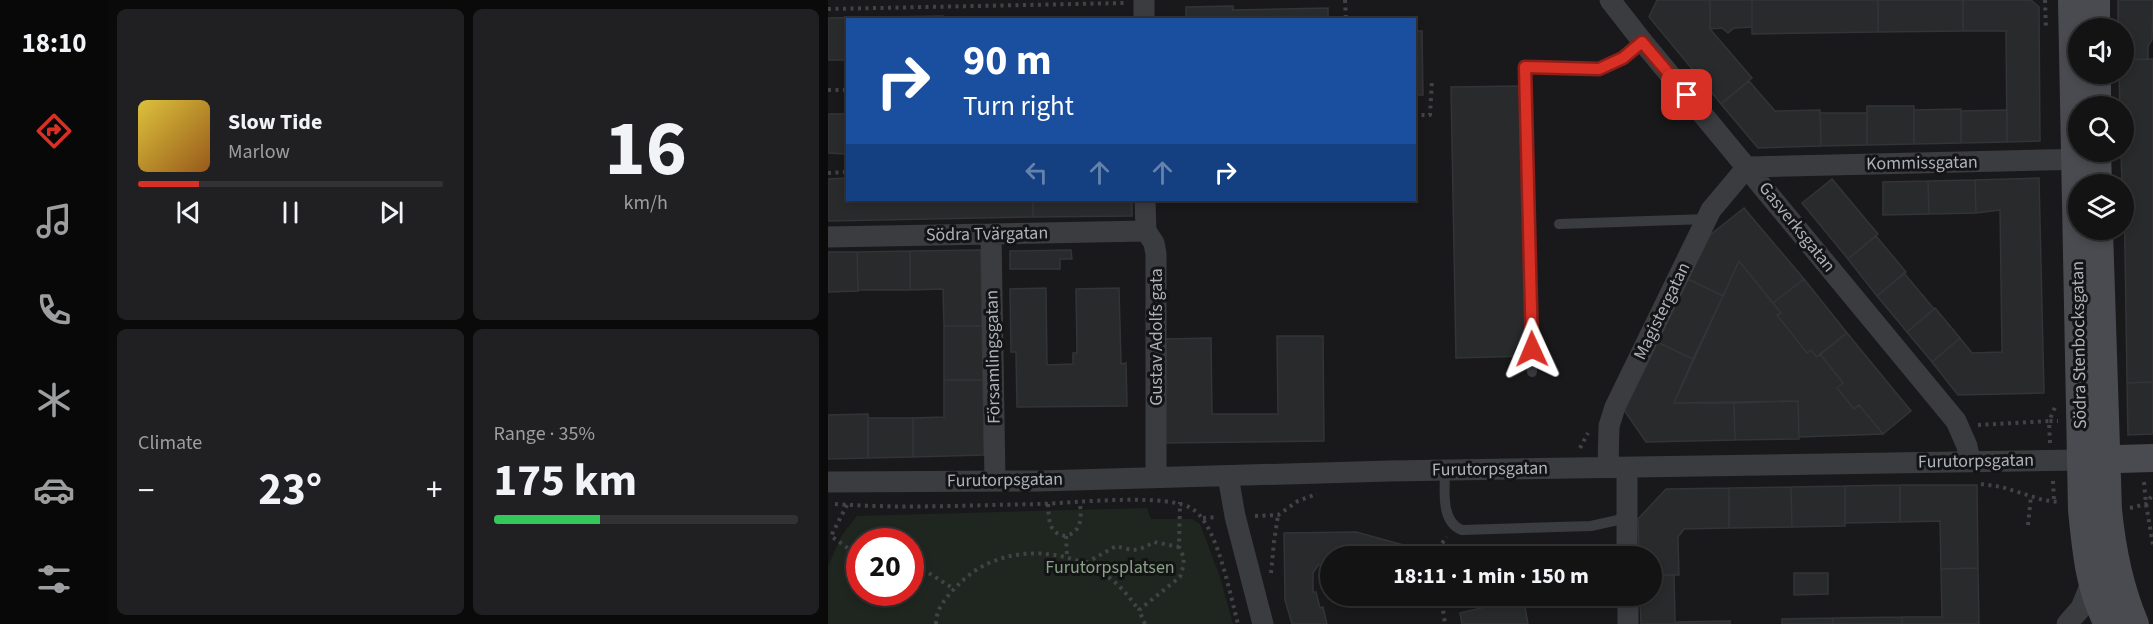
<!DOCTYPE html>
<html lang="en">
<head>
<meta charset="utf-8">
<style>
  :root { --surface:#131314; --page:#202022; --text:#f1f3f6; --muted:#9d9ea0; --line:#323234; --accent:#d93025 }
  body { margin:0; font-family:"Source Sans 3",sans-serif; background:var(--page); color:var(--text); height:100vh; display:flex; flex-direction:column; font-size:22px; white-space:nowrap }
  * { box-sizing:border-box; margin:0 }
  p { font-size:20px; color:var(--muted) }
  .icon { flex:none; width:33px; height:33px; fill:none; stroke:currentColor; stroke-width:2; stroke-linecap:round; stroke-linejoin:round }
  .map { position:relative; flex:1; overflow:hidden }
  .side { display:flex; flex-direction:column; gap:9px; padding:9px; background:#0a0a0b; width:720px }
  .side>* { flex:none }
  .banner { position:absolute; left:18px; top:18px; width:570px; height:183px; border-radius:0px; box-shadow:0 3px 9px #0003,0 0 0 2px var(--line); background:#1a4fa0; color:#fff; overflow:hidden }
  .tools { position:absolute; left:1240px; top:18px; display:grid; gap:12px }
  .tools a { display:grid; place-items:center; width:66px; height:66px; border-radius:50%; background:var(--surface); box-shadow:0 3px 9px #0003,0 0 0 2px var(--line); font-size:30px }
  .speed { position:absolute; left:18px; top:528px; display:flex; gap:12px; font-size:30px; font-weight:700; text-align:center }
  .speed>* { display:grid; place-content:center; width:78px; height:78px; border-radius:50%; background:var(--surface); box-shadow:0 3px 9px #0003,0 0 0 2px var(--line); line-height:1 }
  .speed .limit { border:9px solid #d22; background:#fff; color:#111 }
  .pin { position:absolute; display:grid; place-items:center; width:51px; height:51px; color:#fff; margin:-26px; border-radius:12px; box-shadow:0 3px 9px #0006 }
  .me { position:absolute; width:66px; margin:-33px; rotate:359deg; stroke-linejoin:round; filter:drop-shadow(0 0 4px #0008) }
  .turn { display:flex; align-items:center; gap:21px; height:126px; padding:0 18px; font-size:27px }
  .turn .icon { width:78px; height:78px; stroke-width:2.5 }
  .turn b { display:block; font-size:42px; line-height:51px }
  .lanes { display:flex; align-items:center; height:57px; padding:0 18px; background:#0003; justify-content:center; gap:30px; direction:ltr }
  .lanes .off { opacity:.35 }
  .big { font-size:45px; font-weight:700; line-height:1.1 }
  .side .card { flex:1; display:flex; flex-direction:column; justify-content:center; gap:9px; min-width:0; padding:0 21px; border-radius:9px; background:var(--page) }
  .side .dial { align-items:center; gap:0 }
  .dial b { font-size:78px; line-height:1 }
  .song { display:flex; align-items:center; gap:18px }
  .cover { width:72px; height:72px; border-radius:9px; background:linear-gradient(135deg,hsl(50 70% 55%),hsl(30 70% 35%)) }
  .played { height:6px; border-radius:3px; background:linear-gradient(90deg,var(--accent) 20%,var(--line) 20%) }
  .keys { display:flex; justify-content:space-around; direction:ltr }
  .heat { display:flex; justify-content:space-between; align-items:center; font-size:33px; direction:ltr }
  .charge { height:9px; border-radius:4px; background:linear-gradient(90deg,#34c759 35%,var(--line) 0) }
  .side .tiles { flex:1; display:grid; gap:9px; grid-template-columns:repeat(2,1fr) }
  .trip { position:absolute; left:492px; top:546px; width:342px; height:60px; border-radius:30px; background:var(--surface); box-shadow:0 3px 9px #0003,0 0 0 2px var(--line); font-weight:700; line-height:60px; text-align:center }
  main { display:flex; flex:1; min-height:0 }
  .menu { display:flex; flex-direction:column; width:108px; justify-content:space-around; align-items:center; background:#080808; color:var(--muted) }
  .menu .icon { width:42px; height:42px }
  .menu .on { color:var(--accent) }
  .menu b { font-size:27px; color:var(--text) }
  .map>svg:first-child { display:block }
  .green { fill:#1f261f; fill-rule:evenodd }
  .building { fill:#292a2c; stroke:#333437; stroke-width:1.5 }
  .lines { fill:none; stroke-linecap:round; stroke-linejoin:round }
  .path { stroke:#414347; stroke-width:4; stroke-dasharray:3 4.5; stroke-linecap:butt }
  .lane { stroke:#3a3c40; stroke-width:10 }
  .street { stroke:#3a3c40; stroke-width:21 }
  .secondary { stroke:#494b50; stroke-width:28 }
  .route-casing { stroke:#8d1f18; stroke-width:15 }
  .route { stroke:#d93025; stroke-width:10 }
  .labels { text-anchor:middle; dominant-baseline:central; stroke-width:6; stroke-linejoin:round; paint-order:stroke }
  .street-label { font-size:18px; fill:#adb2ba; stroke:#141416 }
  .park-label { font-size:18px; fill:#88a385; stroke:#141416 }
</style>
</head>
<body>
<main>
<nav class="menu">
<b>18:10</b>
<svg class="icon on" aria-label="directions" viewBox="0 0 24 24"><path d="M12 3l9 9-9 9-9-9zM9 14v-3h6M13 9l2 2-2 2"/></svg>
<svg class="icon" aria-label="music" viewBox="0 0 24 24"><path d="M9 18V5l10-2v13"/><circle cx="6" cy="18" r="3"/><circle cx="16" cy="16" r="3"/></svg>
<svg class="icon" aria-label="phone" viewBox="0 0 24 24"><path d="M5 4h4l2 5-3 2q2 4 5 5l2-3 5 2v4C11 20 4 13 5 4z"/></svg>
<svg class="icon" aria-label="climate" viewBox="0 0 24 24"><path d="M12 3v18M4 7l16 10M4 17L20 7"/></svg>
<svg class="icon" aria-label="car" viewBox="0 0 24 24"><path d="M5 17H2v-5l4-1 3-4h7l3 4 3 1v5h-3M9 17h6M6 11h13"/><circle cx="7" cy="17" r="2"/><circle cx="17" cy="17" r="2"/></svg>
<svg class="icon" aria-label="filters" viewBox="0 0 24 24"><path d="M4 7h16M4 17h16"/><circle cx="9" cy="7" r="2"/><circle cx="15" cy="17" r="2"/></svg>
</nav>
<section class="side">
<div class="tiles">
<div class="card">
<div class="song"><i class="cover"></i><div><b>Slow Tide</b><p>Marlow</p></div></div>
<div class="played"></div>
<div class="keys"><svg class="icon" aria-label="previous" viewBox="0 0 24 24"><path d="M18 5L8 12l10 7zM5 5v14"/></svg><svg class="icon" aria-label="pause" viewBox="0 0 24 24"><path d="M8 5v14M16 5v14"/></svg><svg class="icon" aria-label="next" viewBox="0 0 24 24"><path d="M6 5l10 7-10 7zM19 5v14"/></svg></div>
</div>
<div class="card dial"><b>16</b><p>km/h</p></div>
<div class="card"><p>Climate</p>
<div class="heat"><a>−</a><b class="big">23°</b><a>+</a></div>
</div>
<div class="card"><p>Range · 35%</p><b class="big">175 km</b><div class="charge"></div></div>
</div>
</section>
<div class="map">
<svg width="1325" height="624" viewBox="0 0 1325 624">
  <rect width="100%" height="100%" fill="#19191b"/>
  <path class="green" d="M 319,508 L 323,519 L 364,519 L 372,524 L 392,577 L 405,624 L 0,624 L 0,566 L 14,535 L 29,516 ZM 32,542 L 82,542 L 82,592 L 32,592 Z"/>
  <path class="building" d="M 829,0 L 882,0 L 882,29 L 924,78 L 893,104 L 821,17 Z
    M 882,0 L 924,0 L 924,27 L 906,28 L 900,33 L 894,28 L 882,29 Z
    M 924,0 L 1050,0 L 1050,32 L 924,34 Z
    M 1050,0 L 1135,0 L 1135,31 L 1050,32 Z
    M 1135,0 L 1203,0 L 1211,7 L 1212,141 L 1179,142 L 1178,31 L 1135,31 Z
    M 1290,0 L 1325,0 L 1324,40 L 1320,46 L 1320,59 L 1296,60 L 1296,28 L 1290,28 Z
    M 405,6 L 405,10 L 500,8 L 500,20 L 358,20 L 358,7 Z
    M 115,16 L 115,20 L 20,20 L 20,60 L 0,60 L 0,18 Z
    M 301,18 L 301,20 L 205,20 Z
    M 586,31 L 594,31 L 595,95 L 586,95 Z
    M 1325,59 L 1325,382 L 1299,383 L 1296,184 L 1294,184 L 1293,152 L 1296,152 L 1296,106 L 1292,106 L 1291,74 L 1296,74 L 1296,60 Z
    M 921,81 L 947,111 L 992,110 L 993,146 L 930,148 L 893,104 Z
    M 693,86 L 698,356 L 628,358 L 623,87 Z
    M 1039,106 L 1086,106 L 1086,144 L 1039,145 Z
    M 1133,109 L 1133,143 L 1086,144 L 1086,110 Z
    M 1179,110 L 1179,142 L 1133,143 L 1133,111 Z
    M 992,113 L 1039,113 L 1039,145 L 993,146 Z
    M 0,114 L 17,114 L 17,154 L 0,153 Z
    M 20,178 L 20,200 L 205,200 L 205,217 L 0,221 L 0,179 Z
    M 1211,178 L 1216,393 L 1130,395 L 1104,362 L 1132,338 L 1144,353 L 1174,352 L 1172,210 L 1148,213 L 1147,180 Z
    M 1004,179 L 1050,234 L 1020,259 L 974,203 Z
    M 1147,180 L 1148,213 L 1101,214 L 1100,181 Z
    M 1100,181 L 1101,214 L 1055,215 L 1055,182 Z
    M 205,200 L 304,200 L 304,216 L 205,217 Z
    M 916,208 L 976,279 L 945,303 L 911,261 L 895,296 L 860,279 L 882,235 Z
    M 1048,236 L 1078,272 L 1049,296 L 1020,259 Z
    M 153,250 L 154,326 L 116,326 L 115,289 L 82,290 L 82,251 Z
    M 243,250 L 244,259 L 232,259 L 232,269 L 182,269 L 182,251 Z
    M 82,251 L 82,290 L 30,290 L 29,252 Z
    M 0,252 L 29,252 L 30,291 L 0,292 Z
    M 911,261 L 953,313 L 949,315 L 979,353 L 983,350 L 989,357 L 992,354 L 1015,383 L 1009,388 L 1026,409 L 1031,405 L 1055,434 L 971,437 L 970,401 L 846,403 Z
    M 1076,273 L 1106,309 L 1079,332 L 1049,296 Z
    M 860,279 L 895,296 L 865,359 L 829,342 Z
    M 976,279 L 1019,333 L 989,357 L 983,350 L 979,353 L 949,315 L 953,313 L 945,303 Z
    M 218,288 L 219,365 L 245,364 L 245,353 L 249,353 L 248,289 L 291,288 L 293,364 L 298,363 L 299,406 L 189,407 L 188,352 L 183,352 L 182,289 Z
    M 1107,308 L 1132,338 L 1104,362 L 1079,332 Z
    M 116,326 L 154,326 L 155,380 L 116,380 Z
    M 1019,333 L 1083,411 L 1055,434 L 1031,405 L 1026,409 L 1009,388 L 1015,383 L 992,354 Z
    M 449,336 L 495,336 L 496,441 L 336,443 L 335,339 L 383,338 L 384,414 L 450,414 Z
    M 829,342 L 865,359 L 846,403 L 906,403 L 907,440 L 818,442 L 796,410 Z
    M 116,380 L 155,380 L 156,455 L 85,457 L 85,418 L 116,417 Z
    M 1325,382 L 1325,434 L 1300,435 L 1299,383 Z
    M 970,401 L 971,439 L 907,440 L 906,403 Z
    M 40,414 L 40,458 L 0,459 L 0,415 Z
    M 40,418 L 85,418 L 85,457 L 40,458 Z
    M 1072,485 L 1149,485 L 1150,568 L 1113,569 L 1112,521 L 1072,522 Z
    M 1072,485 L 1072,522 L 1017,523 L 1017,486 Z
    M 1017,486 L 1017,526 L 964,527 L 963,487 Z
    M 963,487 L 964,527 L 901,528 L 901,488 Z
    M 901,488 L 901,528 L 856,529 L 850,537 L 851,575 L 824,575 L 824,556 L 811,556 L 810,519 L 838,489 Z
    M 528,532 L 594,550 L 594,556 L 502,556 L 502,565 L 490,565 L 485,573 L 485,592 L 488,592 L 492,608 L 495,607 L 499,624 L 464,624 L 457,600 L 456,533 Z
    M 767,545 L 767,556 L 660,556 L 660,548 Z
    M 1150,568 L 1151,624 L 1074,624 L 1074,617 L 1114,617 L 1113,569 Z
    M 966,573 L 1000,573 L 1000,594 L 966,595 Z
    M 824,575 L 846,575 L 847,622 L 902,621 L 902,624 L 813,624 L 812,596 L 824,596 Z
    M 556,596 L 598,596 L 599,603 L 557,606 Z
    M 677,596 L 693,596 L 690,602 L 697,607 L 700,624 L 634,624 L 632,613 L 678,602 Z
    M 746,596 L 777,596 L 777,597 L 765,597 L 765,603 L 747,603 Z
    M 1074,617 L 1074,624 L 1005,624 L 1005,618 Z
    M 1005,618 L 1005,624 L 954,624 L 954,619 Z"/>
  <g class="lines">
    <path class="path" d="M 517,0 L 518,20
      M 1217,0 L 1218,29
      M 0,9 L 296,3
      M 0,90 L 20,90
      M 586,115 L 602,115 L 604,80
      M 0,173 L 20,172
      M 1150,425 L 1221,421 L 1228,405
      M 1222,443 L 1221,421 L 1230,421
      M 752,448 L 760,433
      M 1225,481 L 1226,501
      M 1316,482 L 1318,504 L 1325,545
      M 1153,484 L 1174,487 L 1215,500 L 1230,502
      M 7,504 C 75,509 144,505 213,504 C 245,503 343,492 366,510 C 390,528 402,595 410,624
      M 220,504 C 221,519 220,534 238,536 C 255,531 253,517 252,503
      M 19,505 L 3,536 L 32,557
      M 1302,508 L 1318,504 L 1325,494
      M 427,516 L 450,515 L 470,501 L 489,494
      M 375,518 L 390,517
      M 1200,525 L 1203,496
      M 238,536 L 239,556
      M 609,556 L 608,551 L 619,537
      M 82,561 L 126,589
      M 258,563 L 288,546 C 306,551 309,552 326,542 L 351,547
      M 443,573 L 446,542 L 450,515
      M 613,596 L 617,624
      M 108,624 C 108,608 119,596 130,585 C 169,544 235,545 279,576 C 292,585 301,597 311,610
      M 317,624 L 311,610 L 352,577 L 355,567 L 356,558 L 351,547 L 352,502"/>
    <path class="lane" d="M 731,224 L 879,219
      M 704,372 L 697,67 L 771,69 L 795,58 L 814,41
      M 617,470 C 617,489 612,522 634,530 L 763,526 L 799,518"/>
    <path class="street" d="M 316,0 L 316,20
      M 782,0 L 814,41 L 1128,421 L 1139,446 L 1142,461
      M 919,167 L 1260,159
      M 317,200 L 318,231 L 326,243 L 328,254 L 328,477
      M 163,234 L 167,480
      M 0,237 L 318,231
      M 780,467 L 781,426 L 787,407 L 883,210 L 919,167
      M 799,468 L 799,556
      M 400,476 L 407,516 L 435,624
      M 0,482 L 212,481 L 561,471 L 1252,460
      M 800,596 L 800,624
      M 1239,624 L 1253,608 L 1264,581"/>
    <path class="secondary" d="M 1244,0 L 1254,510 C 1258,549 1261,589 1280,624
      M 1268,0 L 1268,28
      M 1269,74 L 1269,106
      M 1269,152 L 1270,184
      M 1271,230 L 1280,510 C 1284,550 1291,587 1307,624
      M 1257,460 L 1325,458"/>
  </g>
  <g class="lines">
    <defs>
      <path id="route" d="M 704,349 L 697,67 L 771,69 L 795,58 L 814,42 L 859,95"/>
    </defs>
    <use href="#route" class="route-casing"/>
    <use href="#route" class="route"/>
  </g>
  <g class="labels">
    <g class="street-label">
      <text transform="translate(1094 163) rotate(-1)">Kommissgatan</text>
      <text transform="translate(969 227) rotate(51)">Gasverksgatan</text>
      <text transform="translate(159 234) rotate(-1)">Södra Tvärgatan</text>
      <text transform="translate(834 311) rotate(-64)">Magistergatan</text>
      <text transform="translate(328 337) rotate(-90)">Gustav Adolfs gata</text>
      <text transform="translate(1251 345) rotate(-91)">Södra Stenbocksgatan</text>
      <text transform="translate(165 357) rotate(-91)">Församlingsgatan</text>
      <text transform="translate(1148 461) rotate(-1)">Furutorpsgatan</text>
      <text transform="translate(662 469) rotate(-1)">Furutorpsgatan</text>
      <text transform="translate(177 480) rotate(-1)">Furutorpsgatan</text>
    </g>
    <g class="park-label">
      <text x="282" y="567">Furutorpsplatsen</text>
    </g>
  </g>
</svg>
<div class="tools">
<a><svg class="icon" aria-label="sound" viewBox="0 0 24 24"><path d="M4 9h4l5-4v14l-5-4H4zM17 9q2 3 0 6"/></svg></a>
<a><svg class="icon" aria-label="search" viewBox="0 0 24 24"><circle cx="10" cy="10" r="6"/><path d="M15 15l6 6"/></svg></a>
<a><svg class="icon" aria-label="layers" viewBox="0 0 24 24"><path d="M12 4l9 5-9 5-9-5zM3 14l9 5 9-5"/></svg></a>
</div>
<div class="speed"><div class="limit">20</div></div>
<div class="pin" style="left:859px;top:95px;background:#d93025"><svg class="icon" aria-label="arrive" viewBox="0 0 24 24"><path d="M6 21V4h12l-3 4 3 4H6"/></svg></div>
<svg class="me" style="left:704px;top:349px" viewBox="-20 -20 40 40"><path d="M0-17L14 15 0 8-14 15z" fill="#d93025" stroke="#fff" stroke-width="4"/></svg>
<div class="trip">18:11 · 1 min · 150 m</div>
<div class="banner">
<div class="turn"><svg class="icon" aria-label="right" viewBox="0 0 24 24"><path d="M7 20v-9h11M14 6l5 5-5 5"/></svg><div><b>90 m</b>Turn right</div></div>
<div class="lanes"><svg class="icon off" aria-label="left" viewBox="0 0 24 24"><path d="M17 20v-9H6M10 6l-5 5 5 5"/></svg><svg class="icon off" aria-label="ahead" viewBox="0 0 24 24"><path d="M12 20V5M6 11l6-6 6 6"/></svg><svg class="icon off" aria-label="ahead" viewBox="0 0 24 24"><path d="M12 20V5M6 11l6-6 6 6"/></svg><svg class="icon" aria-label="right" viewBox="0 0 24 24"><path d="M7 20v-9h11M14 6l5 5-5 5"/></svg></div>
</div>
</div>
</main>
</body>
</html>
